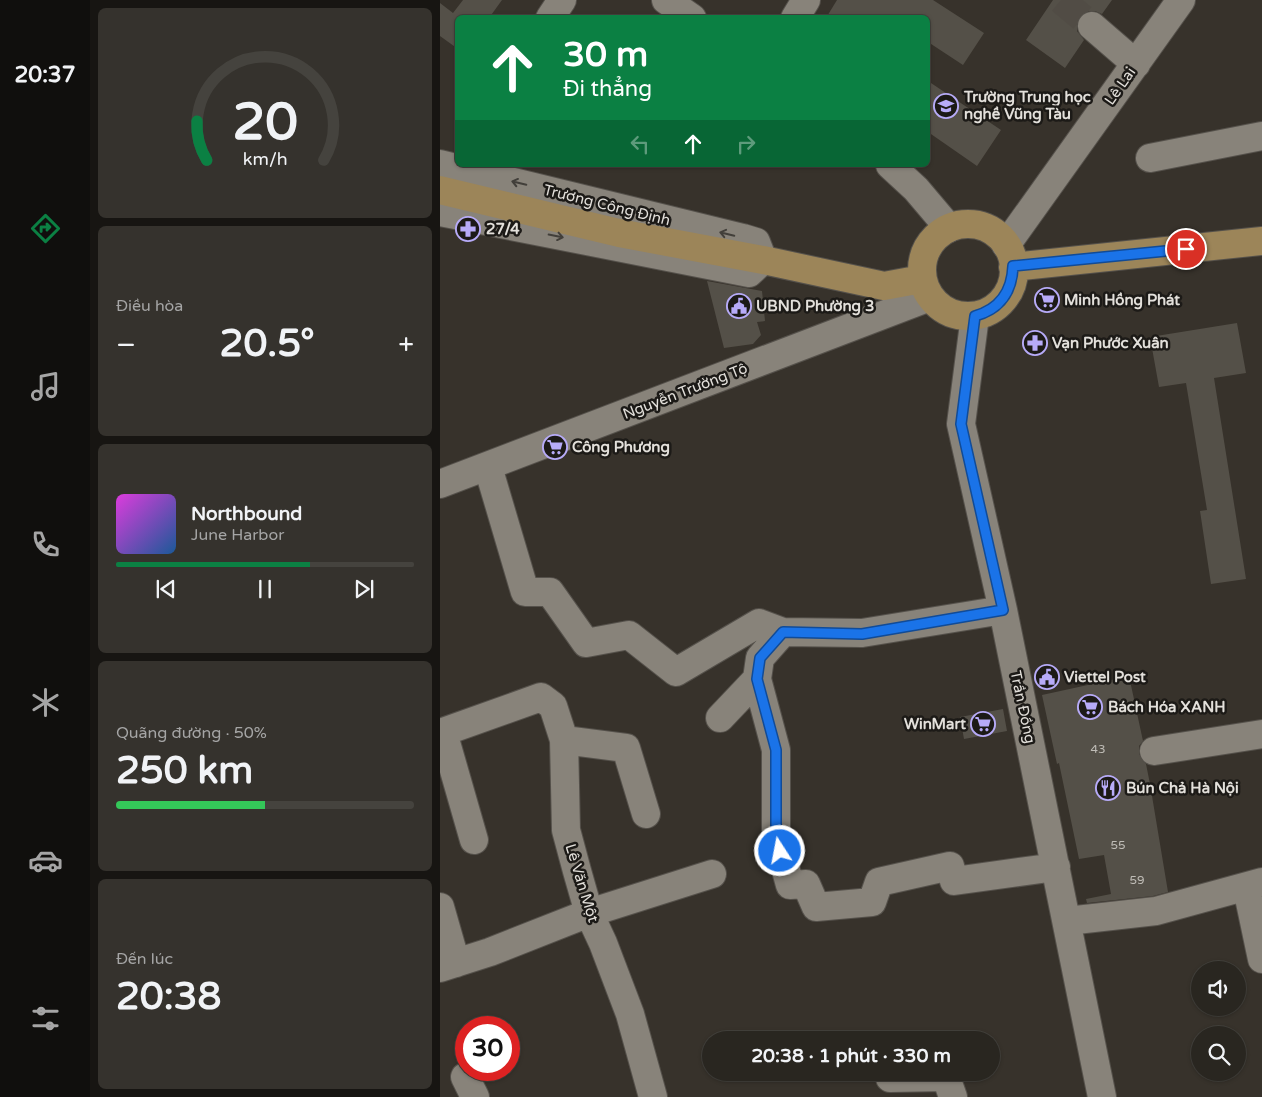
<!DOCTYPE html>
<html lang="vi">
<head>
<meta charset="utf-8">
<style>
  :root { --surface:#292620; --page:#35322d; --text:#f1f3f6; --muted:#a5a5a5; --line:#45433e; --accent:#0b8043 }
  body { margin:0; font-family:"Varela Round",sans-serif; background:var(--page); color:var(--text); height:100vh; display:flex; flex-direction:column; font-size:19px; white-space:nowrap }
  * { box-sizing:border-box; margin:0 }
  p { font-size:16px; color:var(--muted) }
  .icon { flex:none; width:28px; height:28px; fill:none; stroke:currentColor; stroke-width:2; stroke-linecap:round; stroke-linejoin:round }
  .map { position:relative; flex:1; overflow:hidden }
  .side { display:flex; flex-direction:column; gap:8px; padding:8px; background:#171512; width:350px }
  .side>* { flex:none }
  .hud { position:absolute; left:15px; top:15px; width:475px; height:152px; border-radius:8px; box-shadow:0 1px 4px #0004,0 0 0 1px var(--line); background:#0b8043; color:#fff; overflow:hidden }
  .buttons { position:absolute; left:751px; top:961px; display:grid; gap:10px }
  .buttons a { display:grid; place-items:center; width:55px; height:55px; border-radius:50%; background:var(--surface); box-shadow:0 1px 4px #0004,0 0 0 1px var(--line); font-size:25px }
  .speed { position:absolute; left:15px; top:1016px; display:flex; gap:10px; font-size:25px; font-weight:700; text-align:center }
  .speed>* { display:grid; place-content:center; width:65px; height:65px; border-radius:50%; background:var(--surface); box-shadow:0 1px 4px #0004,0 0 0 1px var(--line); line-height:1 }
  .speed .limit { border:8px solid #d22; background:#fff; color:#111 }
  .pin { position:absolute; display:grid; place-items:center; width:42px; height:42px; color:#fff; margin:-21px; border:2px solid #fff; border-radius:50%; box-shadow:0 1px 5px #0007 }
  .me { position:absolute; width:55px; margin:-28px; rotate:349deg; stroke-linejoin:round; filter:drop-shadow(0 0 4px #0008) }
  .turn { display:flex; align-items:center; gap:18px; height:105px; padding:0 25px; font-size:22px }
  .turn .icon { width:65px; height:65px; stroke-width:2.5 }
  .turn b { display:block; font-size:35px; line-height:42px }
  .lanes { display:flex; align-items:center; height:48px; padding:0 25px; background:#0003; justify-content:center; gap:25px; direction:ltr }
  .lanes .off { opacity:.35 }
  .big { font-size:38px; font-weight:700; line-height:1.1 }
  .side .card { flex:1; display:flex; flex-direction:column; justify-content:center; gap:8px; min-width:0; padding:0 18px; border-radius:8px; background:var(--page) }
  .side .dial { align-items:center; gap:0 }
  .dial svg { height:130px; overflow:visible; fill:none; stroke:var(--line); stroke-width:7; stroke-linecap:round; text-anchor:middle }
  .dial text { fill:var(--text); stroke:none }
  .song { display:flex; align-items:center; gap:15px }
  .cover { width:60px; height:60px; border-radius:8px; background:linear-gradient(135deg,hsl(300 70% 55%),hsl(210 70% 35%)) }
  .played { height:5px; border-radius:2px; background:linear-gradient(90deg,var(--accent) 65%,var(--line) 65%) }
  .keys { display:flex; justify-content:space-around; direction:ltr }
  .heat { display:flex; justify-content:space-between; align-items:center; font-size:28px; direction:ltr }
  .charge { height:8px; border-radius:4px; background:linear-gradient(90deg,#34c759 50%,var(--line) 0) }
  .trip { position:absolute; left:262px; top:1031px; width:298px; height:50px; border-radius:25px; background:var(--surface); box-shadow:0 1px 4px #0004,0 0 0 1px var(--line); font-weight:700; line-height:50px; text-align:center }
  main { display:flex; flex:1; min-height:0 }
  .tabs { display:flex; flex-direction:column; width:90px; justify-content:space-around; align-items:center; background:#100f0d; color:var(--muted) }
  .tabs .icon { width:35px; height:35px }
  .tabs .on { color:var(--accent) }
  .tabs b { font-size:22px; color:var(--text) }
  .map>svg:first-child { display:block }
  .building { fill:#545048 }
  .lines { fill:none; stroke-linecap:round; stroke-linejoin:round }
  .minor-tunnel { stroke:#514c45; stroke-width:28; stroke-dasharray:28 14; stroke-linecap:butt }
  .minor-casing { stroke:#55514b; stroke-width:30 }
  .major-casing { stroke:#55514b; stroke-width:30 }
  .minor { stroke:#88837a; stroke-width:28 }
  .major { stroke:#9c8559; stroke-width:28 }
  .oneway { stroke:#423f3a }
  .route-casing { stroke:#114b97; stroke-width:12 }
  .route { stroke:#1a73e8; stroke-width:9 }
  .labels { text-anchor:middle; dominant-baseline:central; stroke-width:5; stroke-linejoin:round; paint-order:stroke }
  .number-label { font-size:12px; fill:#bfbcb6 }
  .street-label { font-size:15px; fill:#e3e0db; stroke:#1c1a17 }
  .poi-label { font-size:15px; font-weight:bold; fill:#e3e0db; stroke:#1c1a17; text-anchor:start }
</style>
</head>
<body>
<main>
<nav class="tabs">
<b>20:37</b>
<svg class="icon on" aria-label="directions" viewBox="0 0 24 24"><path d="M12 3l9 9-9 9-9-9zM9 14v-3h6M13 9l2 2-2 2"/></svg>
<svg class="icon" aria-label="music" viewBox="0 0 24 24"><path d="M9 18V5l10-2v13"/><circle cx="6" cy="18" r="3"/><circle cx="16" cy="16" r="3"/></svg>
<svg class="icon" aria-label="phone" viewBox="0 0 24 24"><path d="M5 4h4l2 5-3 2q2 4 5 5l2-3 5 2v4C11 20 4 13 5 4z"/></svg>
<svg class="icon" aria-label="climate" viewBox="0 0 24 24"><path d="M12 3v18M4 7l16 10M4 17L20 7"/></svg>
<svg class="icon" aria-label="car" viewBox="0 0 24 24"><path d="M5 17H2v-5l4-1 3-4h7l3 4 3 1v5h-3M9 17h6M6 11h13"/><circle cx="7" cy="17" r="2"/><circle cx="17" cy="17" r="2"/></svg>
<svg class="icon" aria-label="filters" viewBox="0 0 24 24"><path d="M4 7h16M4 17h16"/><circle cx="9" cy="7" r="2"/><circle cx="15" cy="17" r="2"/></svg>
</nav>
<section class="side">
<div class="card dial"><svg viewBox="0 0 100 80">
<path d="M14 69A42 42 0 1 1 86 69"/>
<path d="M14 69A42 42 0 0 1 8 45" stroke="#0b8043"/>
<text x="50" y="56" font-size="32" font-weight="700">20</text>
<text x="50" y="72" font-size="11">km/h</text>
</svg></div>
<div class="card"><p>Điều hòa</p>
<div class="heat"><a>−</a><b class="big">20.5°</b><a>+</a></div>
</div>
<div class="card">
<div class="song"><i class="cover"></i><div><b>Northbound</b><p>June Harbor</p></div></div>
<div class="played"></div>
<div class="keys"><svg class="icon" aria-label="previous" viewBox="0 0 24 24"><path d="M18 5L8 12l10 7zM5 5v14"/></svg><svg class="icon" aria-label="pause" viewBox="0 0 24 24"><path d="M8 5v14M16 5v14"/></svg><svg class="icon" aria-label="next" viewBox="0 0 24 24"><path d="M6 5l10 7-10 7zM19 5v14"/></svg></div>
</div>
<div class="card"><p>Quãng đường · 50%</p><b class="big">250 km</b><div class="charge"></div></div>
<div class="card"><p>Đến lúc</p><b class="big">20:38</b></div>
</section>
<div class="map">
<svg width="822" height="1097" viewBox="0 0 822 1097">
  <rect width="100%" height="100%" fill="#37322b"/>
  <path class="building" d="M 23,0 L 62,0 L 49,18 L 18,18 L 18,49 L 0,36 L 0,3 L 13,13 Z
    M 397,0 L 493,0 L 544,33 L 523,65 L 488,42 L 488,18 L 386,18 Z
    M 613,0 L 672,0 L 662,14 L 655,11 L 647,11 L 640,16 L 637,24 L 637,31 L 644,40 L 625,68 L 586,40 Z
    M 488,81 L 561,130 L 537,166 L 488,132 Z
    M 267,281 L 322,291 L 325,321 L 317,322 L 321,335 L 313,344 L 284,348 Z
    M 797,323 L 806,373 L 774,378 L 806,579 L 771,584 L 760,511 L 767,510 L 746,383 L 719,387 L 710,337 Z
    M 689,676 L 703,741 L 699,746 L 699,754 L 706,764 L 710,784 L 728,892 L 713,896 L 647,903 L 646,899 L 671,894 L 664,855 L 639,859 L 619,763 L 617,764 L 602,695 Z
    M 563,709 L 567,731 L 524,739 L 520,717 Z"/>
  <g class="lines">
    <path class="minor-tunnel" d="M 621,0 L 652,26"/>
    <defs>
      <path id="minor" d="M 226,0 L 252,18
        M 110,18 L 122,0
        M 355,18 L 366,0
        M 652,26 L 696,64
        M 710,158 L 822,136
        M 0,164 L 303,238 L 316,242 L 323,260 L 309,273 L 0,212
        M 450,165 L 476,189 L 509,228
        M 566,245 L 741,0
        M 535,316 L 521,424 L 563,610 L 662,1097
        M 48,467 L 85,592 L 110,592 L 146,643 L 189,635 L 236,672 L 319,623 L 343,632 L 422,633 L 563,610
        M 0,484 L 490,297
        M 343,632 L 320,658 L 317,679 L 336,750 L 336,834 L 350,885 L 366,884 L 376,907 L 432,902 L 439,882 L 510,866 L 514,881 L 616,867
        M 280,718 L 317,679
        M 3,732 L 34,840
        M 0,733 L 101,697 L 113,706 L 124,740 L 126,830 L 137,871 L 149,913 L 163,943 L 190,1014 L 213,1097
        M 124,740 L 186,748 L 206,814
        M 714,751 L 822,734
        M 807,888 L 822,959
        M 0,907 L 16,963
        M 627,921 L 716,911 L 822,882
        M 0,968 L 50,952 L 149,913 L 272,874
        M 25,1077 L 35,1097
        M 450,1078 L 506,1077 L 513,1097"/>
      <path id="major" d="M 0,190 L 179,233 L 323,260 L 444,286 L 482,279
        M482 270a46 46 0 1 1 92 0a46 46 0 1 1-92 0Z
        M 573,267 L 822,241"/>
    </defs>
    <use href="#minor" class="minor-casing"/>
    <use href="#major" class="major-casing"/>
    <use href="#minor" class="minor"/>
    <use href="#major" class="major"/>
  </g>
  <defs><path id="oneway-shaft" d="M-6 0H5M1.5-3L5.5 0L1.5 3" fill="none" stroke-width="1.6" stroke-linecap="round" stroke-linejoin="round" transform="scale(1.25)"/></defs>
  <g class="oneway">
    <use href="#oneway-shaft" transform="translate(79 183) rotate(-167)"/>
    <use href="#oneway-shaft" transform="translate(287 234) rotate(-166)"/>
    <use href="#oneway-shaft" transform="translate(116 236) rotate(11)"/>
  </g>
  <g class="lines">
    <defs>
      <path id="route" d="M 340,851 L 336,834 L 336,750 L 317,679 L 320,658 L 343,632 L 422,634 L 563,610 L 521,424 L 535,316 C 560,309 572,292 573,266 L 746,249"/>
    </defs>
    <use href="#route" class="route-casing"/>
    <use href="#route" class="route"/>
  </g>
  <defs>
    <symbol id="university-ring" viewBox="-11 -11 22 22"><circle r="9.5" fill="#1c1a17" stroke="#b7abf8" stroke-width="1.5"/><path d="M0-5L7-2L0 1L-7-2ZM-4 1L0 2.5L4 1V4Q0 6-4 4Z" fill="#b7abf8"/></symbol>
    <symbol id="pharmacy-ring" viewBox="-11 -11 22 22"><circle r="9.5" fill="#1c1a17" stroke="#b7abf8" stroke-width="1.5"/><path d="M-2-6h4v4h4v4h-4v4h-4v-4h-4v-4h4Z" fill="#b7abf8"/></symbol>
    <symbol id="supermarket-ring" viewBox="-11 -11 22 22"><circle r="9.5" fill="#1c1a17" stroke="#b7abf8" stroke-width="1.5"/><path d="M-6-5.5h2.5l.6 2H6L4.5 2H-2.5L-4.4-4H-6ZM-1.5 3.2a1.3 1.3 0 1 0 .1 0ZM3 3.2a1.3 1.3 0 1 0 .1 0Z" fill="#b7abf8"/></symbol>
    <symbol id="civic-ring" viewBox="-11 -11 22 22"><circle r="9.5" fill="#1c1a17" stroke="#b7abf8" stroke-width="1.5"/><path d="M-.6-6.5H3V-4.5H.6V-3L4-1V1h2V6H-6V1h2V-1L-.6-3ZM-1.2 2.5V6h2.4V2.5Z" fill="#b7abf8"/></symbol>
    <symbol id="restaurant-ring" viewBox="-11 -11 22 22"><circle r="9.5" fill="#1c1a17" stroke="#b7abf8" stroke-width="1.5"/><path d="M-5-6h1v4h1v-4h1v4h1v-4h1v5L-1.5 .5V6h-2V.5L-5-1ZM5-6V6H3V1.5H1.5Q1.5-4 5-6Z" fill="#b7abf8"/></symbol>
  </defs>
  <g fill-rule="evenodd">
    <use href="#university-ring" x="492" y="92" width="28" height="28"/>
    <use href="#pharmacy-ring" x="14" y="215" width="28" height="28"/>
    <use href="#supermarket-ring" x="593" y="286" width="28" height="28"/>
    <use href="#civic-ring" x="285" y="292" width="28" height="28"/>
    <use href="#pharmacy-ring" x="581" y="329" width="28" height="28"/>
    <use href="#supermarket-ring" x="101" y="433" width="28" height="28"/>
    <use href="#civic-ring" x="593" y="663" width="28" height="28"/>
    <use href="#supermarket-ring" x="636" y="693" width="28" height="28"/>
    <use href="#supermarket-ring" x="529" y="710" width="28" height="28"/>
    <use href="#restaurant-ring" x="654" y="774" width="28" height="28"/>
  </g>
  <g class="labels">
    <g class="number-label">
      <text x="658" y="749">43</text>
      <text x="678" y="845">55</text>
      <text x="697" y="880">59</text>
    </g>
    <g class="street-label">
      <text transform="translate(680 86) rotate(-55)">Lê Lai</text>
      <text transform="translate(167 205) rotate(14)">Trương Công Định</text>
      <text transform="translate(245 391) rotate(-21)">Nguyễn Trường Tộ</text>
      <text transform="translate(583 707) rotate(78)">Trần Đồng</text>
      <text transform="translate(142 883) rotate(73)">Lê Văn Một</text>
    </g>
    <g class="poi-label">
      <text x="524" y="97">Trường Trung học<tspan x="524" dy="17">nghề Vũng Tàu</tspan></text>
      <text x="46" y="229">27/4</text>
      <text x="624" y="300">Minh Hồng Phát</text>
      <text x="316" y="306">UBND Phường 3</text>
      <text x="612" y="343">Vạn Phước Xuân</text>
      <text x="132" y="447">Công Phương</text>
      <text x="624" y="677">Viettel Post</text>
      <text x="668" y="707">Bách Hóa XANH</text>
      <text x="526" y="724" text-anchor="end">WinMart</text>
      <text x="686" y="788">Bún Chả Hà Nội</text>
    </g>
  </g>
</svg>
<div class="buttons">
<a><svg class="icon" aria-label="sound" viewBox="0 0 24 24"><path d="M4 9h4l5-4v14l-5-4H4zM17 9q2 3 0 6"/></svg></a>
<a><svg class="icon" aria-label="search" viewBox="0 0 24 24"><circle cx="10" cy="10" r="6"/><path d="M15 15l6 6"/></svg></a>
</div>
<div class="speed"><div class="limit">30</div></div>
<div class="pin" style="left:746px;top:249px;background:#d93025"><svg class="icon" aria-label="arrive" viewBox="0 0 24 24"><path d="M6 21V4h12l-3 4 3 4H6"/></svg></div>
<svg class="me" style="left:340px;top:851px" viewBox="-20 -20 40 40"><circle r="17" fill="#1a73e8" stroke="#fff" stroke-width="3"/><path d="M0-11L8 9 0 5-8 9z" fill="#fff"/></svg>
<div class="trip">20:38 · 1 phút · 330 m</div>
<div class="hud">
<div class="turn"><svg class="icon" aria-label="ahead" viewBox="0 0 24 24"><path d="M12 20V5M6 11l6-6 6 6"/></svg><div><b>30 m</b>Đi thẳng</div></div>
<div class="lanes"><svg class="icon off" aria-label="left" viewBox="0 0 24 24"><path d="M17 20v-9H6M10 6l-5 5 5 5"/></svg><svg class="icon" aria-label="ahead" viewBox="0 0 24 24"><path d="M12 20V5M6 11l6-6 6 6"/></svg><svg class="icon off" aria-label="right" viewBox="0 0 24 24"><path d="M7 20v-9h11M14 6l5 5-5 5"/></svg></div>
</div>
</div>
</main>
</body>
</html>
